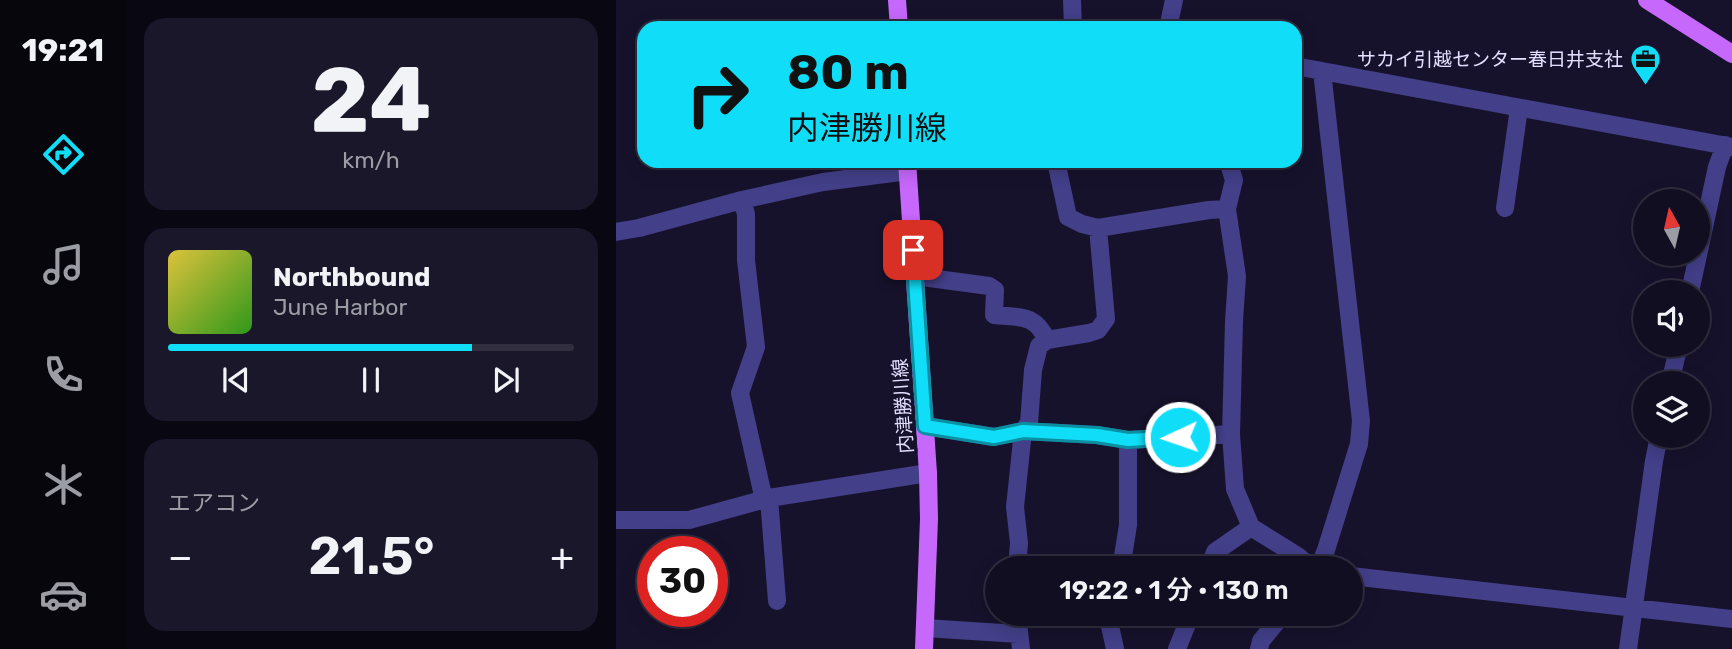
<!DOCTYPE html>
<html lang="ja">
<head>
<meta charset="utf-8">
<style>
  :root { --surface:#110e21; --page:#1a172a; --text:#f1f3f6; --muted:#9c9ca5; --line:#302e3f; --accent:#10def8 }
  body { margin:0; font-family:Rubik,"Noto Sans JP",sans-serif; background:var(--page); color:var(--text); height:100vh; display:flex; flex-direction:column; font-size:26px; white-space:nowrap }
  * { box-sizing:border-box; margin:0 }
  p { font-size:23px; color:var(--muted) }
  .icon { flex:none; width:38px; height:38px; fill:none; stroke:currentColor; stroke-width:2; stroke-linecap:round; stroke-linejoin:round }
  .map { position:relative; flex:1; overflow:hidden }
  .sheet { display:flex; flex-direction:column; gap:18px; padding:18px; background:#090812; width:490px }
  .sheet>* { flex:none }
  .guide { position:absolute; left:21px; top:21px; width:665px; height:147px; border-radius:21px; box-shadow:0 4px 18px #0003,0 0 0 2px var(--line); background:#10def8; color:#111; overflow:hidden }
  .needle { width:46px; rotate:352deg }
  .fabs { position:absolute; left:1017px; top:189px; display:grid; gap:14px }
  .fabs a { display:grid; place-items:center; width:77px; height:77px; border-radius:50%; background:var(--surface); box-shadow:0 4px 18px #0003,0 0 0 2px var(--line); font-size:35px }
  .speed { position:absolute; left:21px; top:536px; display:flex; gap:14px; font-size:35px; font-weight:700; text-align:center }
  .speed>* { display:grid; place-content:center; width:91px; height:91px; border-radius:50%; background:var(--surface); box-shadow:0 4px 18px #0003,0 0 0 2px var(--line); line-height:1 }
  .speed .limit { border:10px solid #d22; background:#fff; color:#111 }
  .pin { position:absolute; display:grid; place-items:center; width:60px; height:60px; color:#fff; margin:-30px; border-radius:14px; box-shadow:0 4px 10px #0006 }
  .me { position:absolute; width:77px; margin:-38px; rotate:267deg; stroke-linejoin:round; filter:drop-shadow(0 0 5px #0008) }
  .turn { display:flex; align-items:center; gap:24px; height:147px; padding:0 35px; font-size:32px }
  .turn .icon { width:91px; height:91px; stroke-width:2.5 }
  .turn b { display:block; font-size:49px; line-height:60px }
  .big { font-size:52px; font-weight:600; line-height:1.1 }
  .sheet .tile { flex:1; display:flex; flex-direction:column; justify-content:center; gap:10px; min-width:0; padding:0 24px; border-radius:21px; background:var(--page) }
  .sheet .dial { align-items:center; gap:0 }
  .dial b { font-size:91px; line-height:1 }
  .song { display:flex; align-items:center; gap:21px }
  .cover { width:84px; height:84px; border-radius:10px; background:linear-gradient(135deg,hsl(50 70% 55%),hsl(110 70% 35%)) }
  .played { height:7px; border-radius:4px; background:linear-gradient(90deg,var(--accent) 75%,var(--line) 75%) }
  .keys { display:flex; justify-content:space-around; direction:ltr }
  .heat { display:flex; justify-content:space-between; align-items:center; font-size:38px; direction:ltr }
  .trip { position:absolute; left:369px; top:556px; width:378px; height:70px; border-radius:35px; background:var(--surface); box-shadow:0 4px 18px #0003,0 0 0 2px var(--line); font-weight:600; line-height:70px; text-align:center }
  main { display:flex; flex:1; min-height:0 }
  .dock { display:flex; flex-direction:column; width:126px; justify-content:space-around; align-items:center; background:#07060d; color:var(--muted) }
  .dock .icon { width:49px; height:49px }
  .dock .current { color:var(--accent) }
  .dock b { font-size:32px; color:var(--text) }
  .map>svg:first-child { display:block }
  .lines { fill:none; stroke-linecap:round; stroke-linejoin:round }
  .minor { stroke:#433f89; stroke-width:18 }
  .major { stroke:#c668fb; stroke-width:18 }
  .route-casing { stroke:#0a90a1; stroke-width:18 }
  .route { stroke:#10def8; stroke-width:12 }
  .labels { text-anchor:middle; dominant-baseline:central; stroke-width:7; stroke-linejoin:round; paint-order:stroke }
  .poi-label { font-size:19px; fill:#e2defe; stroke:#17122c; text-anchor:end }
  .street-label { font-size:19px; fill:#e2defe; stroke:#17122c }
</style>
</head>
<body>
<main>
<nav class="dock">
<b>19:21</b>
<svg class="icon current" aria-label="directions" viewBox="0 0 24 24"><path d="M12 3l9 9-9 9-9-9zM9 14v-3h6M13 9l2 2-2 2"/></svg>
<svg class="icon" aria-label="music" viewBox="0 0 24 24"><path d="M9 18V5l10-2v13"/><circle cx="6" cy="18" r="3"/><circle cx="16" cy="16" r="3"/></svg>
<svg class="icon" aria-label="phone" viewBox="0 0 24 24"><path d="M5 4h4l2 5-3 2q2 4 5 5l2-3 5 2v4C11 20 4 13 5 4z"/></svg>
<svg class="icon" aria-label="climate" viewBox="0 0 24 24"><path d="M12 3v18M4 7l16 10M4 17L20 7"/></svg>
<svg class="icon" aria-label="car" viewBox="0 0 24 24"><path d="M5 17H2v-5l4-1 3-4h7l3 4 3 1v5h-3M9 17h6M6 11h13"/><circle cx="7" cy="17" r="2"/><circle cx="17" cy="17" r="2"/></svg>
</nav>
<section class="sheet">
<div class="tile dial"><b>24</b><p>km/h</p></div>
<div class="tile">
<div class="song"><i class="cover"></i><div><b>Northbound</b><p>June Harbor</p></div></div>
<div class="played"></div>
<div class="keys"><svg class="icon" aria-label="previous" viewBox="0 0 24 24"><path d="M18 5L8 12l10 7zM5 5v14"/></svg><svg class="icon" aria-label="pause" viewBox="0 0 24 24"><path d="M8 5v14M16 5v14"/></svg><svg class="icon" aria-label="next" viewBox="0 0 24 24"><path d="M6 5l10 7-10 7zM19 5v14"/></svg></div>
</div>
<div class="tile"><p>エアコン</p>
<div class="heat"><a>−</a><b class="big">21.5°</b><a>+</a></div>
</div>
</section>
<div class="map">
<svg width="1116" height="649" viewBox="0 0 1116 649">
  <rect width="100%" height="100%" fill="#17122c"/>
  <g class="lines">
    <path class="minor" d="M 456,0 L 457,28
      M 552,28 L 558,0
      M 679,66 L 1116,147
      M 440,161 L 452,217 L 466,224 L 482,228 L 593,210 L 611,209
      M 612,161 L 618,180 L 611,209 L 621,276 L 618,321 L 615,434 L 619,489 L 635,527 L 683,557 L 697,569
      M 126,200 L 130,214 L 130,260 L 140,347 L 124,393 L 148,500
      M 889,208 L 903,108
      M 0,232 L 23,228 L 126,200 L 207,182 L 292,171
      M 299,276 L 373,286 L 379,290 L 378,315 C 404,318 418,313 431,340
      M 1074,292 L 1101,167 L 1109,145
      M 1054,383 L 1063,345
      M 309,426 L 378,437 L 407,431 L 413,423 L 417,370 L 423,346 L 431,340 L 473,333 L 482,330 L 490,319 L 482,228
      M 153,498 L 161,601
      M 0,520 L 73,520 L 153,498 L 312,473
      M 401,569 L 403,543 L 399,507 L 407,431 L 481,435 L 512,440 L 615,434
      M 505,569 L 512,525 L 512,440
      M 593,569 L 599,552 L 635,527
      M 702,569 L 710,550 L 743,444 L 745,421 L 706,71
      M 735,576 L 1116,619
      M 401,614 L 405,649
      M 496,614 L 494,626 L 499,649
      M 309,628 L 403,634
      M 561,649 L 575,614
      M 643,649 L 645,641 L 667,614
      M 1012,649 L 1038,461 L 1043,436"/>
    <path class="major" d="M 281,0 L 283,28
      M 1031,0 L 1116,54
      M 291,161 L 312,473 L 313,519 L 308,649"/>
  </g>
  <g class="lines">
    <defs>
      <path id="route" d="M 297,250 L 309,426 L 378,437 L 407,431 L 481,435 L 512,440 L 564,437"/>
    </defs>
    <use href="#route" class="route-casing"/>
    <use href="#route" class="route"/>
  </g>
  <defs>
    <symbol id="office-pin" viewBox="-11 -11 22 30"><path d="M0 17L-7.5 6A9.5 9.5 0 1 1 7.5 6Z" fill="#10def8" stroke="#17122c"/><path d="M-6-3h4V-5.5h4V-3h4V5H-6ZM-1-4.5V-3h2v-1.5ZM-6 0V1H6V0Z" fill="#111"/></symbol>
  </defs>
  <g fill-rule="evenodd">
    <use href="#office-pin" x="1012" y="42" width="35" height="47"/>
  </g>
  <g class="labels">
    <g class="poi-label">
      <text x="1007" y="59">サカイ引越センター春日井支社</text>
    </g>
    <g class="street-label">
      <text transform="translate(287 406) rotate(-94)">内津勝川線</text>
    </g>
  </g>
</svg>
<div class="fabs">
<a><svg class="needle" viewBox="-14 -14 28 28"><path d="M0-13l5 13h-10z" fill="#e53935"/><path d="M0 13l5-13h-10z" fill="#9c9ca5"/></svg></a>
<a><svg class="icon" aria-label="sound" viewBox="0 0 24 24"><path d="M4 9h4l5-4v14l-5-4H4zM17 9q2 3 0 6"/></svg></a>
<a><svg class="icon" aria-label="layers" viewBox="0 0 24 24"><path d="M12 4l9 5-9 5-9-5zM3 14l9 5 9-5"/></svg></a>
</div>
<div class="speed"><div class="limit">30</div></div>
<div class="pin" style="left:297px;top:250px;background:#d93025"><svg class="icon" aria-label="arrive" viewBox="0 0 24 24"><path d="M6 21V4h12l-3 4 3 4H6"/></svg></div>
<svg class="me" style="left:564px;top:437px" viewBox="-20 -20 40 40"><circle r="17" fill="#10def8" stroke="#fff" stroke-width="3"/><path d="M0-11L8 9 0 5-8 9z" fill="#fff"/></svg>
<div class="trip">19:22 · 1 分 · 130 m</div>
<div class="guide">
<div class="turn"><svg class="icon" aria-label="right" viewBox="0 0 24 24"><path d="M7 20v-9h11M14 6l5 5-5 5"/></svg><div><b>80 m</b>内津勝川線</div></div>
</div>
</div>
</main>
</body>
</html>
